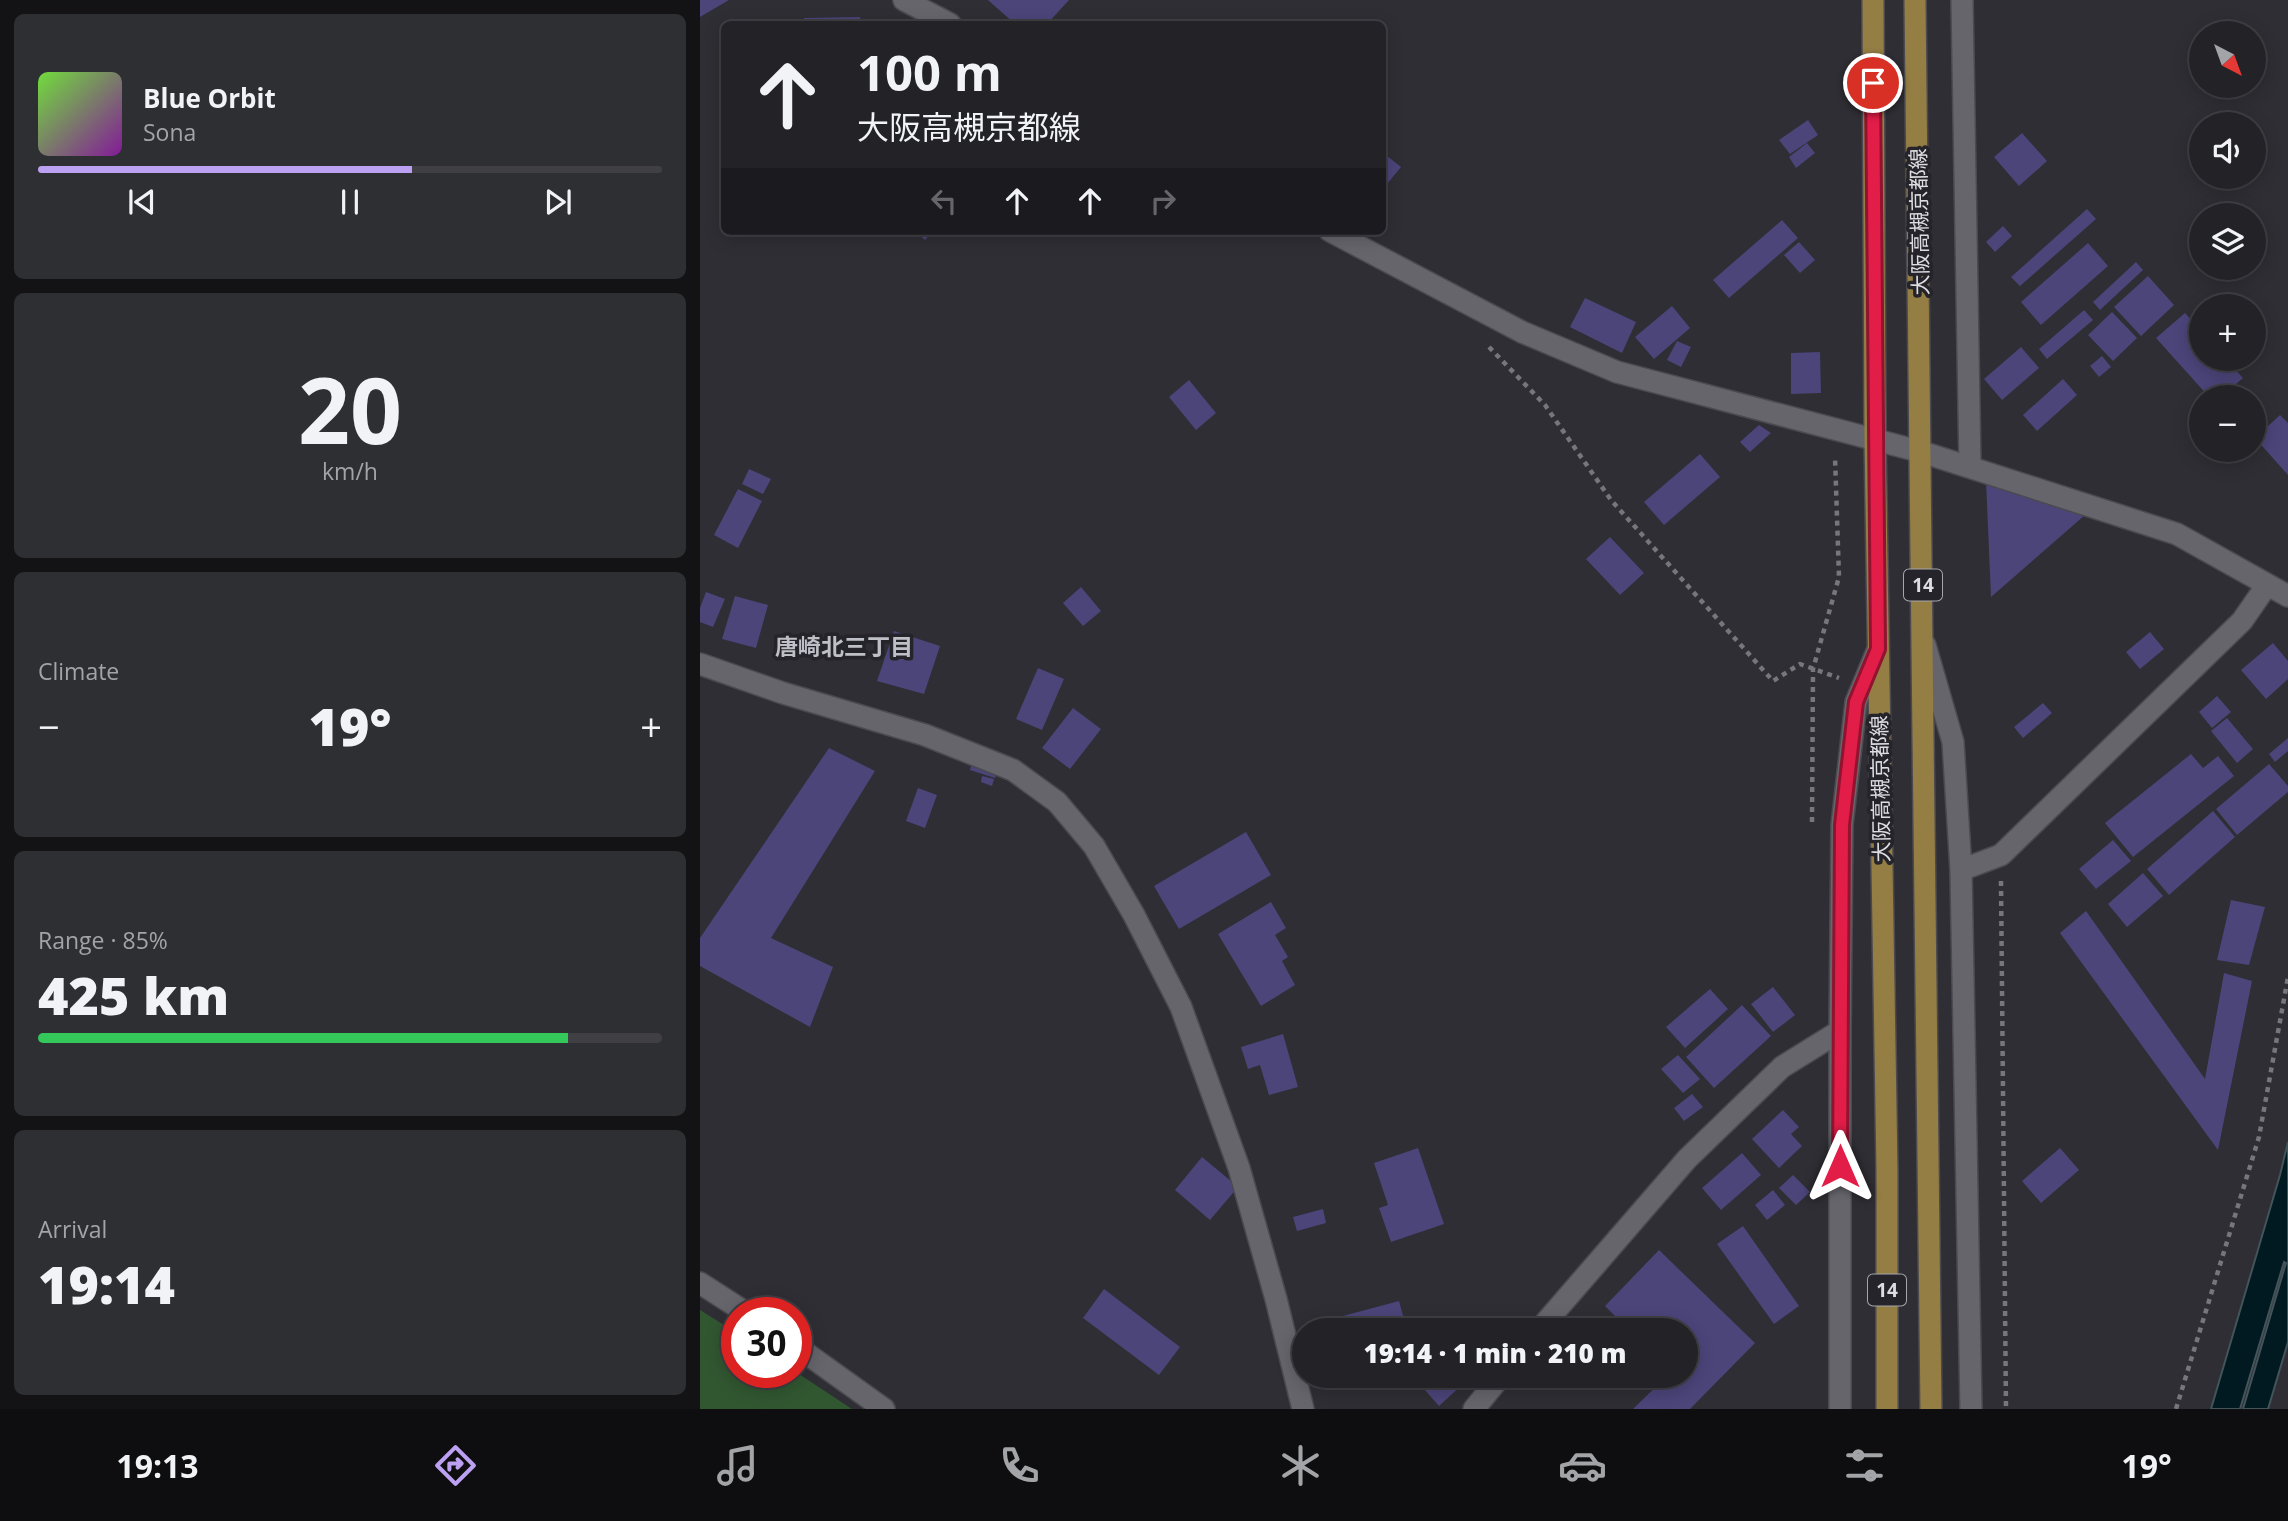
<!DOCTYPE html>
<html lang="en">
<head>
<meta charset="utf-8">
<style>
  :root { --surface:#222227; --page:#2e2f33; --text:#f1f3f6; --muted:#a2a4a7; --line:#3f3f44; --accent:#bca0f2 }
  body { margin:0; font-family:"Open Sans","Noto Sans JP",sans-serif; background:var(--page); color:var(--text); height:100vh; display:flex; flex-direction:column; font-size:26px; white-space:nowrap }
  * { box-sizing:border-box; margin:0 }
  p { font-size:23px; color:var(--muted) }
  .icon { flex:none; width:38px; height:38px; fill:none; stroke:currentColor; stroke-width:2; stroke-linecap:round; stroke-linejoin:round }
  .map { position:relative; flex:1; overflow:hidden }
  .side { display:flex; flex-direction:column; gap:14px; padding:14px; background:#131315; width:700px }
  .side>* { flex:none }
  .top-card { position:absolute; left:21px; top:21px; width:665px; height:214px; border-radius:10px; box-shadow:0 4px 18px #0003,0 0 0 2px var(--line); background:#222227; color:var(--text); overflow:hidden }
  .needle { width:46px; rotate:139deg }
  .tools { position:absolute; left:1489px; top:21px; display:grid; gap:14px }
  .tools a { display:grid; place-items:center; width:77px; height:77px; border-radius:50%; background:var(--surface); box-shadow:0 4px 18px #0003,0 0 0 2px var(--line); font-size:35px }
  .speed { position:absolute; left:21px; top:1297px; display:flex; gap:14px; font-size:35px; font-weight:700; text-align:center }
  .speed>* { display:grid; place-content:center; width:91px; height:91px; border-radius:50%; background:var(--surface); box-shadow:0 4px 18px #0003,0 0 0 2px var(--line); line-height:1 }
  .speed .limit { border:10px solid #d22; background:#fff; color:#111 }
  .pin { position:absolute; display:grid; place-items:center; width:60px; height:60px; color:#fff; margin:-30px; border:4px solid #fff; border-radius:50%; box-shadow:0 2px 7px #0007 }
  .me { position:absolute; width:77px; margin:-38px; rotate:0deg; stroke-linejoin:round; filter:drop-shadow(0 0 5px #0008) }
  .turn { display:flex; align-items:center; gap:24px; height:147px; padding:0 21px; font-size:32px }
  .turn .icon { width:91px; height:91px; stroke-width:2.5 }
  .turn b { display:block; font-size:49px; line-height:60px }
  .lanes { display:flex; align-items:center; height:66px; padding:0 21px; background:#0003; justify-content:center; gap:35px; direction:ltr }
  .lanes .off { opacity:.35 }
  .big { font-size:52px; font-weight:800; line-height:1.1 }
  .side .widget { flex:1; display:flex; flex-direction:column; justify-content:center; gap:10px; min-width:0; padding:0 24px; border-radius:10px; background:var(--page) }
  .side .dial { align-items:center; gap:0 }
  .dial b { font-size:91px; line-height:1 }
  .song { display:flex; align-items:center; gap:21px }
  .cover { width:84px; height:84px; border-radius:10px; background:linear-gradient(135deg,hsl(100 70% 55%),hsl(290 70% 35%)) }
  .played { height:7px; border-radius:4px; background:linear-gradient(90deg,var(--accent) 60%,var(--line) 60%) }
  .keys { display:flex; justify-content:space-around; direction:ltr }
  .heat { display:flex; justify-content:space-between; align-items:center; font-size:38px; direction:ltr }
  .charge { height:10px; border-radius:5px; background:linear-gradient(90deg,#34c759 85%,var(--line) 0) }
  .trip { position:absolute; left:592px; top:1318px; width:406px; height:70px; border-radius:35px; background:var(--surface); box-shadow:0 4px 18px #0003,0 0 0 2px var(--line); font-weight:800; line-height:70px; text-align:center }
  .dock { display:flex; height:112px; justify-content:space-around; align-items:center; background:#0e0e10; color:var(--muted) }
  .dock .icon { width:49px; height:49px }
  .dock .selected { color:var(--accent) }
  .dock b { font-size:32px; color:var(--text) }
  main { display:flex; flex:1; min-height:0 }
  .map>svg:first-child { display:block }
  .green { fill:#315731 }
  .water { fill:#011920; stroke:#43545a; stroke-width:2 }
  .building { fill:#4b457a }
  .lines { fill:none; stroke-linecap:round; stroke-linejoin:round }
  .minor-casing { stroke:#4b4a4f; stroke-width:24 }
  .major-casing { stroke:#4b4a4f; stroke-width:24 }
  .path { stroke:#76767b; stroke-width:4.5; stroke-dasharray:5 5; stroke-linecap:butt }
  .minor { stroke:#66656c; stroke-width:21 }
  .major { stroke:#957e44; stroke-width:21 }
  .route-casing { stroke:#92132f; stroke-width:18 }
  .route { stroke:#e11d48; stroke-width:12 }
  .labels { text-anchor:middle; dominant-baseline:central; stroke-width:7; stroke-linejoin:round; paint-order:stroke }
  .shield { fill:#25242a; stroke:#a6a6ab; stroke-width:2 }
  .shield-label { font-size:19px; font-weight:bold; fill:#dedee2 }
  .street-label { font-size:21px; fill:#dedee2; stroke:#25242a }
  .neighbourhood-label { font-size:23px; font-weight:bold; fill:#bfbfc7; stroke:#25242a }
</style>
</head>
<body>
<main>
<section class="side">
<div class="widget">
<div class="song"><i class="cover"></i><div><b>Blue Orbit</b><p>Sona</p></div></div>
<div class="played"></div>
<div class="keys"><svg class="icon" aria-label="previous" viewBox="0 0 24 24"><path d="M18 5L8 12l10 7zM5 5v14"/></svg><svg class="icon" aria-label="pause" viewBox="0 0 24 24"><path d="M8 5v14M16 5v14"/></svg><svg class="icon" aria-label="next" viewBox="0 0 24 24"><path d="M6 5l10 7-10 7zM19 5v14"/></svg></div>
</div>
<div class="widget dial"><b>20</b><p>km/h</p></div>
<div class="widget"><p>Climate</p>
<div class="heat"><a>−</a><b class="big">19°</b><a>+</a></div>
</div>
<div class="widget"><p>Range · 85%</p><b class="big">425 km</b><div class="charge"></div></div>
<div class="widget"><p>Arrival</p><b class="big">19:14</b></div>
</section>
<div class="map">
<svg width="1588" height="1409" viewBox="0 0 1588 1409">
  <rect width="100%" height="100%" fill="#2e2e34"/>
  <path class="green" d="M 0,1310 L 37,1333 L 37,1372 L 96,1372 L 152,1409 L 0,1409 Z"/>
  <path class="water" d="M 1588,1142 L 1588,1342 L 1568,1409 L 1543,1409 L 1586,1263 L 1584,1262 L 1540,1409 L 1511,1409 L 1580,1175 Z"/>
  <path class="building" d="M 0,0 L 29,0 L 0,17 Z
    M 288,0 L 369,0 L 347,24 L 315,24 Z
    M 160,17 L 161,24 L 104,24 L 104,18 Z
    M 1108,120 L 1118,135 L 1090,154 L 1079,140 Z
    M 1322,133 L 1347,161 L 1319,186 L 1294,157 Z
    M 1107,143 L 1115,153 L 1096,168 L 1089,157 Z
    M 682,152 L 701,167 L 682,190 Z
    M 1387,209 L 1396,219 L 1320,286 L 1311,277 Z
    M 1082,220 L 1098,238 L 1029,298 L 1013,280 Z
    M 1303,226 L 1312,236 L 1295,252 L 1286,242 Z
    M 215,231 L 233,231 L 225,240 Z
    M 1099,242 L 1115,260 L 1100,273 L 1084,255 Z
    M 1388,243 L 1408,266 L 1341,325 L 1321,302 Z
    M 1436,262 L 1443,270 L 1400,310 L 1393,302 Z
    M 1448,276 L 1474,305 L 1441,336 L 1414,307 Z
    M 885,298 L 936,322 L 922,353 L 870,327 Z
    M 972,306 L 990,328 L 954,359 L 935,337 Z
    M 1384,310 L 1393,320 L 1347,359 L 1339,349 Z
    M 1412,312 L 1437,338 L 1413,361 L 1388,335 Z
    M 1485,313 L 1502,332 L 1502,359 L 1525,359 L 1543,378 L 1521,397 L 1509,397 L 1456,338 Z
    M 977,341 L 991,347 L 981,367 L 967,360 Z
    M 1321,347 L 1339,368 L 1302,400 L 1284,379 Z
    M 1120,352 L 1121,393 L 1091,394 L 1091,353 Z
    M 1402,356 L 1411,367 L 1399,377 L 1390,366 Z
    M 1363,379 L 1377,395 L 1337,431 L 1323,415 Z
    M 489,380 L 516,413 L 496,430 L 469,397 Z
    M 1580,415 L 1588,423 L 1588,475 L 1555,438 Z
    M 1059,425 L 1071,433 L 1050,452 L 1040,442 Z
    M 1000,454 L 1020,477 L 964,525 L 944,502 Z
    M 49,469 L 71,479 L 63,494 L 42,484 Z
    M 1286,481 L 1385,515 L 1291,597 Z
    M 38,489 L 62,501 L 38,548 L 14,535 Z
    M 910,537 L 944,573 L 920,595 L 886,559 Z
    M 381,587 L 401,611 L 383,626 L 363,603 Z
    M 6,592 L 25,599 L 13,627 L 0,622 L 0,608 Z
    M 35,596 L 68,605 L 56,648 L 22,639 Z
    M 194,631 L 240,646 L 224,694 L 177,681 Z
    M 1450,632 L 1464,649 L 1440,669 L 1426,652 Z
    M 1573,643 L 1588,661 L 1588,679 L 1566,699 L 1541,670 Z
    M 338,668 L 364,679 L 342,730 L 316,719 Z
    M 1517,696 L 1531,712 L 1512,728 L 1499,712 Z
    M 1343,703 L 1352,713 L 1323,738 L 1314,727 Z
    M 373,708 L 401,729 L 370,769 L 342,748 Z
    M 1527,718 L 1553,749 L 1537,763 L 1511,731 Z
    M 1588,738 L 1588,751 L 1575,762 L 1569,754 Z
    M 129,748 L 175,771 L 71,938 L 133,967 L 110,1027 L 0,966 L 0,938 Z
    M 1491,754 L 1503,768 L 1518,756 L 1534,776 L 1433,857 L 1405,823 Z
    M 273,758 L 299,766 L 295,778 L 270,770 Z
    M 1569,764 L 1588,786 L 1588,792 L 1537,835 L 1516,809 Z
    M 282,776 L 294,779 L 292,786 L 281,782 Z
    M 218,788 L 237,795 L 225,828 L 206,821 Z
    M 1513,811 L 1535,837 L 1469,895 L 1447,869 Z
    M 546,832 L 571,875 L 479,929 L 454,886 Z
    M 1413,840 L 1431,861 L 1396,889 L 1379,869 Z
    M 1443,873 L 1463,896 L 1427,927 L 1408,904 Z
    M 1531,900 L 1565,907 L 1549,965 L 1517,960 Z
    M 571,902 L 586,928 L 575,935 L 588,957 L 582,961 L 595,985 L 561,1006 L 518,934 Z
    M 1386,911 L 1505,1079 L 1524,973 L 1552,981 L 1518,1150 L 1360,933 Z
    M 1073,987 L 1095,1015 L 1073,1032 L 1051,1004 Z
    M 1010,989 L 1028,1009 L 985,1048 L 966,1027 Z
    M 1042,1005 L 1071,1036 L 1014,1088 L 986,1057 Z
    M 583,1034 L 598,1087 L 569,1095 L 560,1065 L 548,1069 L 541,1047 Z
    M 978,1055 L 1000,1079 L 983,1093 L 961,1069 Z
    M 992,1094 L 1003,1107 L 984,1121 L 974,1108 Z
    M 1083,1110 L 1099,1127 L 1091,1134 L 1102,1146 L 1079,1168 L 1052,1139 Z
    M 718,1148 L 744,1224 L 691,1242 L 679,1208 L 688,1205 L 674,1163 Z
    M 1360,1148 L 1379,1170 L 1341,1203 L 1322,1181 Z
    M 1042,1153 L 1061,1175 L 1021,1210 L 1002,1188 Z
    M 502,1157 L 538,1187 L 510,1220 L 475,1190 Z
    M 1093,1175 L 1110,1192 L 1096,1205 L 1079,1188 Z
    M 1073,1190 L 1085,1205 L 1067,1220 L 1055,1205 Z
    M 623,1209 L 626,1223 L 597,1231 L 593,1217 Z
    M 1043,1226 L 1099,1306 L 1074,1324 L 1017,1244 Z
    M 959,1250 L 1055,1343 L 990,1409 L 933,1409 L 967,1376 L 985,1376 L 985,1330 L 929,1330 L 905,1306 Z
    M 404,1289 L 480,1347 L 459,1375 L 383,1318 Z
    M 699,1301 L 707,1330 L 626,1330 L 624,1321 Z
    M 738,1376 L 758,1376 L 764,1383 L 739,1406 L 724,1389 Z"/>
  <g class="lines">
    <defs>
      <path id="minor" d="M 204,0 L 250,24
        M 1262,0 L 1270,467
        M 630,231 L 822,332 L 917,372 L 1222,452 L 1477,534 L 1588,596
        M 1225,645 L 1253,742 L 1261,870 L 1271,1409
        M 0,664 L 83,693 L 225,735 L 313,770 L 357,802 L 394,846 L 434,915 L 481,1007 L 539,1168 L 576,1299 L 603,1409
        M 1261,870 L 1301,855 L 1542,621 L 1567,585
        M 0,1283 L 45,1312
        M 839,1330 L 987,1159 L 1082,1067 L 1140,1031
        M 96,1346 L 184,1409
        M 774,1409 L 801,1376
        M 1140,1409 L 1140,1031 L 1142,825 L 1156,702 L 1178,649"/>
      <path id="major" d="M 1173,0 L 1175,440 L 1187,1170 L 1187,1409
        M 1215,0 C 1222,470 1223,939 1231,1409"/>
    </defs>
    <use href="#minor" class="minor-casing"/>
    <use href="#major" class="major-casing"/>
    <path class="path" d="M 789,347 L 845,405 L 911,500 L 1073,681 L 1100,664 L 1139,678
      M 1112,822 L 1113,669 L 1139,577 L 1135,457
      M 1301,881 L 1306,1409
      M 1476,1409 L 1559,1137 L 1588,977"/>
    <use href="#minor" class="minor"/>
    <use href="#major" class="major"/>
  </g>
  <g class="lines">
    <defs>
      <path id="route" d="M 1140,1166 L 1142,825 L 1156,702 L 1178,649 L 1173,83"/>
    </defs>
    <use href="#route" class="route-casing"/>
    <use href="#route" class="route"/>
  </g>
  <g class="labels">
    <g class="shield">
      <rect x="1204" y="569.5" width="38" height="31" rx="5"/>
      <rect x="1168" y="1274.5" width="38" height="31" rx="5"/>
    </g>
    <g class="shield-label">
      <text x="1223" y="585">14</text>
      <text x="1187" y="1290">14</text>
    </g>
    <g class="street-label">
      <text transform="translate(1219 222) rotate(-91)">大阪高槻京都線</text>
      <text transform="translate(1180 789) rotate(-91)">大阪高槻京都線</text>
    </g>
    <g class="neighbourhood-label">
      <text x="144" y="646">唐崎北三丁目</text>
    </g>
  </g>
</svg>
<div class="tools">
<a><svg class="needle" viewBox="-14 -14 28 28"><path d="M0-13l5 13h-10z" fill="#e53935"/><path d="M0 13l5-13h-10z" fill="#a2a4a7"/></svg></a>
<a><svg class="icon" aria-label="sound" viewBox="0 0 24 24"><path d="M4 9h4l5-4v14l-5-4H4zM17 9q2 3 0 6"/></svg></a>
<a><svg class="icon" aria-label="layers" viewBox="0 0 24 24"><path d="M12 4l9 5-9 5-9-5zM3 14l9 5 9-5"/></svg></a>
<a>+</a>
<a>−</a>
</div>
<div class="speed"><div class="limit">30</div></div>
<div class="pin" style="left:1173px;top:83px;background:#d93025"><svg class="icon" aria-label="arrive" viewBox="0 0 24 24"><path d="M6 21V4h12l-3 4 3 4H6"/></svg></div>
<svg class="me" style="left:1140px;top:1166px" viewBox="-20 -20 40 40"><path d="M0-17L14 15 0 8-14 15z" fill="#e11d48" stroke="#fff" stroke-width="4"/></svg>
<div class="trip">19:14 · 1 min · 210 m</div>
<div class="top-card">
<div class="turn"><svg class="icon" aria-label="ahead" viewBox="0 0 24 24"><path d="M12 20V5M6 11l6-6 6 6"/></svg><div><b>100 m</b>大阪高槻京都線</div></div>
<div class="lanes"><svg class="icon off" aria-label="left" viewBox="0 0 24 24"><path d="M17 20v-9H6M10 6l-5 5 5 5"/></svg><svg class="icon" aria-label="ahead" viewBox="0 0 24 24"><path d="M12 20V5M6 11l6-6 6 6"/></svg><svg class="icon" aria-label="ahead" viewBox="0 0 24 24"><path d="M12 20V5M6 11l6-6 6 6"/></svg><svg class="icon off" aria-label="right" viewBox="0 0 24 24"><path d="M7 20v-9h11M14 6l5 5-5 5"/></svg></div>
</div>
</div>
</main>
<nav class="dock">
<b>19:13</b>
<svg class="icon selected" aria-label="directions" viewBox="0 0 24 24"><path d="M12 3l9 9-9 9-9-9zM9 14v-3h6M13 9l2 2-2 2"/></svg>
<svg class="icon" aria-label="music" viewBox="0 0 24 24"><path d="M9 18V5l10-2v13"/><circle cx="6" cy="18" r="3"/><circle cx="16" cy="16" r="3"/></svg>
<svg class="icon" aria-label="phone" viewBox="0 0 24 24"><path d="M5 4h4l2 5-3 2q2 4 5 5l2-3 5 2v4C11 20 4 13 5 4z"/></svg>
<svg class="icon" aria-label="climate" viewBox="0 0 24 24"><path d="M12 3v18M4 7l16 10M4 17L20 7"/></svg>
<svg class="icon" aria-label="car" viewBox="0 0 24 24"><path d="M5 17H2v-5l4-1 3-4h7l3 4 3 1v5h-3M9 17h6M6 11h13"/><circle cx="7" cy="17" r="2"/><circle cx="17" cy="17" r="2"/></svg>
<svg class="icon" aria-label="filters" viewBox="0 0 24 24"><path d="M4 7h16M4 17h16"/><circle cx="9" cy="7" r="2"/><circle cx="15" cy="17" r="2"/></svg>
<b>19°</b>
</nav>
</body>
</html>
